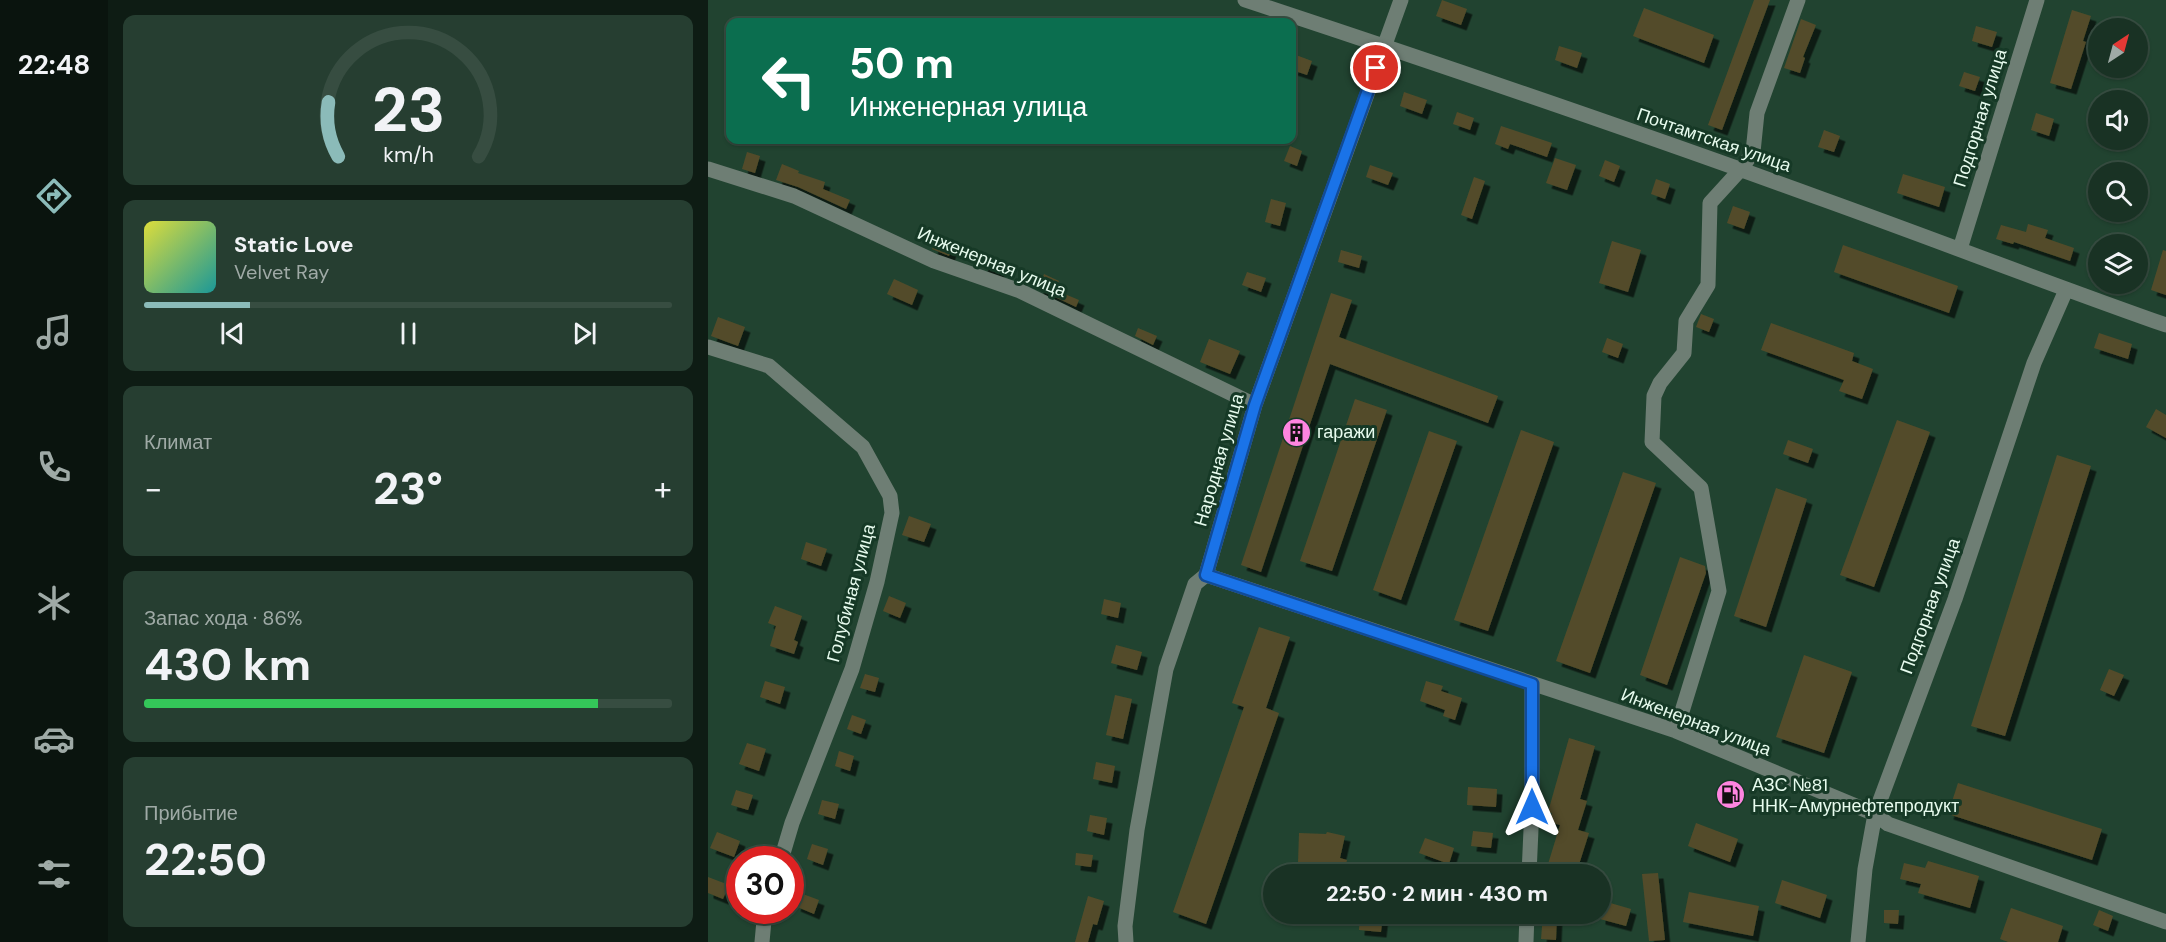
<!DOCTYPE html>
<html lang="ru">
<head>
<meta charset="utf-8">
<style>
  :root { --surface:#193224; --page:#263e31; --text:#f1f3f6; --muted:#9faaa6; --line:#374d41; --accent:#8bbbb9 }
  body { margin:0; font-family:"DM Sans",sans-serif; background:var(--page); color:var(--text); height:100vh; display:flex; flex-direction:column; font-size:22px; white-space:nowrap }
  * { box-sizing:border-box; margin:0 }
  p { font-size:20px; color:var(--muted) }
  .icon { flex:none; width:33px; height:33px; fill:none; stroke:currentColor; stroke-width:2; stroke-linecap:round; stroke-linejoin:round }
  .map { position:relative; flex:1; overflow:hidden }
  .panel { display:flex; flex-direction:column; gap:15px; padding:15px; background:#0e1c14; width:600px }
  .panel>* { flex:none }
  .guide { position:absolute; left:18px; top:18px; width:570px; height:126px; border-radius:12px; box-shadow:0 2px 4px #0004,0 0 0 2px var(--line); background:#0b6e4f; color:#fff; overflow:hidden }
  .needle { width:39px; rotate:36deg }
  .fabs { position:absolute; left:1380px; top:18px; display:grid; gap:12px }
  .fabs a { display:grid; place-items:center; width:60px; height:60px; border-radius:50%; background:var(--surface); box-shadow:0 2px 4px #0004,0 0 0 2px var(--line); font-size:30px }
  .speed { position:absolute; left:18px; top:846px; display:flex; gap:12px; font-size:30px; font-weight:700; text-align:center }
  .speed>* { display:grid; place-content:center; width:78px; height:78px; border-radius:50%; background:var(--surface); box-shadow:0 2px 4px #0004,0 0 0 2px var(--line); line-height:1 }
  .speed .limit { border:9px solid #d22; background:#fff; color:#111 }
  .pin { position:absolute; display:grid; place-items:center; width:51px; height:51px; color:#fff; margin:-26px; border:3px solid #fff; border-radius:50%; box-shadow:0 2px 6px #0007 }
  .me { position:absolute; width:66px; margin:-33px; rotate:0deg; stroke-linejoin:round; filter:drop-shadow(0 0 4px #0008) }
  .turn { display:flex; align-items:center; gap:21px; height:126px; padding:0 24px; font-size:27px }
  .turn .icon { width:78px; height:78px; stroke-width:2.5 }
  .turn b { display:block; font-size:42px; line-height:51px }
  .big { font-size:45px; font-weight:700; line-height:1.1 }
  .panel .card { flex:1; display:flex; flex-direction:column; justify-content:center; gap:9px; min-width:0; padding:0 21px; border-radius:12px; background:var(--page) }
  .panel .dial { align-items:center; gap:0 }
  .dial svg { height:156px; overflow:visible; fill:none; stroke:var(--line); stroke-width:7; stroke-linecap:round; text-anchor:middle }
  .dial text { fill:var(--text); stroke:none }
  .song { display:flex; align-items:center; gap:18px }
  .cover { width:72px; height:72px; border-radius:9px; background:linear-gradient(135deg,hsl(60 70% 55%),hsl(180 70% 35%)) }
  .played { height:6px; border-radius:3px; background:linear-gradient(90deg,var(--accent) 20%,var(--line) 20%) }
  .keys { display:flex; justify-content:space-around; direction:ltr }
  .heat { display:flex; justify-content:space-between; align-items:center; font-size:33px; direction:ltr }
  .charge { height:9px; border-radius:4px; background:linear-gradient(90deg,#34c759 86%,var(--line) 0) }
  .trip { position:absolute; left:555px; top:864px; width:348px; height:60px; border-radius:30px; background:var(--surface); box-shadow:0 2px 4px #0004,0 0 0 2px var(--line); font-weight:700; line-height:60px; text-align:center }
  main { display:flex; flex:1; min-height:0 }
  .dock { display:flex; flex-direction:column; width:108px; justify-content:space-around; align-items:center; background:#0a140e; color:var(--muted) }
  .dock .icon { width:42px; height:42px }
  .dock .on { color:var(--accent) }
  .dock b { font-size:27px; color:var(--text) }
  .map>svg:first-child { display:block }
  .building { fill:#534c29; filter:url(#shadow) }
  .lines { fill:none; stroke-linecap:round; stroke-linejoin:round }
  .minor { stroke:#6e7e74; stroke-width:15 }
  .route-casing { stroke:#114b97; stroke-width:15 }
  .route { stroke:#1a73e8; stroke-width:10 }
  .labels { text-anchor:middle; dominant-baseline:central; stroke-width:6; stroke-linejoin:round; paint-order:stroke }
  .street-label { font-size:18px; fill:#e7fbee; stroke:#163926 }
  .poi-label { font-size:18px; fill:#e7fbee; stroke:#163926; text-anchor:start }
</style>
</head>
<body>
<main>
<nav class="dock">
<b>22:48</b>
<svg class="icon on" aria-label="directions" viewBox="0 0 24 24"><path d="M12 3l9 9-9 9-9-9zM9 14v-3h6M13 9l2 2-2 2"/></svg>
<svg class="icon" aria-label="music" viewBox="0 0 24 24"><path d="M9 18V5l10-2v13"/><circle cx="6" cy="18" r="3"/><circle cx="16" cy="16" r="3"/></svg>
<svg class="icon" aria-label="phone" viewBox="0 0 24 24"><path d="M5 4h4l2 5-3 2q2 4 5 5l2-3 5 2v4C11 20 4 13 5 4z"/></svg>
<svg class="icon" aria-label="climate" viewBox="0 0 24 24"><path d="M12 3v18M4 7l16 10M4 17L20 7"/></svg>
<svg class="icon" aria-label="car" viewBox="0 0 24 24"><path d="M5 17H2v-5l4-1 3-4h7l3 4 3 1v5h-3M9 17h6M6 11h13"/><circle cx="7" cy="17" r="2"/><circle cx="17" cy="17" r="2"/></svg>
<svg class="icon" aria-label="filters" viewBox="0 0 24 24"><path d="M4 7h16M4 17h16"/><circle cx="9" cy="7" r="2"/><circle cx="15" cy="17" r="2"/></svg>
</nav>
<section class="panel">
<div class="card dial"><svg viewBox="0 0 100 80">
<path d="M14 69A42 42 0 1 1 86 69"/>
<path d="M14 69A42 42 0 0 1 9 41" stroke="#8bbbb9"/>
<text x="50" y="56" font-size="32" font-weight="700">23</text>
<text x="50" y="72" font-size="11">km/h</text>
</svg></div>
<div class="card">
<div class="song"><i class="cover"></i><div><b>Static Love</b><p>Velvet Ray</p></div></div>
<div class="played"></div>
<div class="keys"><svg class="icon" aria-label="previous" viewBox="0 0 24 24"><path d="M18 5L8 12l10 7zM5 5v14"/></svg><svg class="icon" aria-label="pause" viewBox="0 0 24 24"><path d="M8 5v14M16 5v14"/></svg><svg class="icon" aria-label="next" viewBox="0 0 24 24"><path d="M6 5l10 7-10 7zM19 5v14"/></svg></div>
</div>
<div class="card"><p>Климат</p>
<div class="heat"><a>−</a><b class="big">23°</b><a>+</a></div>
</div>
<div class="card"><p>Запас хода · 86%</p><b class="big">430 km</b><div class="charge"></div></div>
<div class="card"><p>Прибытие</p><b class="big">22:50</b></div>
</section>
<div class="map">
<svg width="1458" height="942" viewBox="0 0 1458 942">
  <defs>
    <filter id="shadow"><feDropShadow dx="5.5" dy="5.5" stdDeviation="0" flood-color="#0009"/></filter>
  </defs>
  <rect width="100%" height="100%" fill="#214330"/>
  <path class="building" d="M 734,0 L 759,9 L 753,25 L 728,16 Z
    M 1046,0 L 1062,0 L 1014,130 L 1000,125 Z
    M 936,8 L 1006,35 L 996,63 L 925,36 Z
    M 1364,10 L 1383,16 L 1375,41 L 1378,42 L 1363,89 L 1342,83 Z
    M 1093,19 L 1108,25 L 1095,57 L 1097,58 L 1092,73 L 1076,68 Z
    M 1268,26 L 1289,32 L 1284,47 L 1264,41 Z
    M 851,46 L 874,53 L 869,68 L 847,60 Z
    M 588,55 L 604,61 L 599,75 L 584,70 Z
    M 1256,72 L 1272,77 L 1267,91 L 1251,86 Z
    M 696,92 L 719,100 L 714,114 L 692,106 Z
    M 749,112 L 766,118 L 762,130 L 745,124 Z
    M 1328,113 L 1346,119 L 1341,136 L 1323,130 Z
    M 793,126 L 844,143 L 839,157 L 802,144 L 800,149 L 787,144 Z
    M 1116,130 L 1132,136 L 1126,152 L 1110,147 Z
    M 582,146 L 594,151 L 589,166 L 576,161 Z
    M 39,152 L 52,156 L 47,173 L 34,169 Z
    M 847,158 L 868,165 L 859,190 L 838,183 Z
    M 897,160 L 912,166 L 906,182 L 891,176 Z
    M 74,164 L 91,171 L 90,173 L 117,182 L 115,189 L 142,200 L 138,209 L 90,187 L 68,180 Z
    M 662,165 L 685,173 L 680,185 L 658,177 Z
    M 1195,174 L 1237,187 L 1231,207 L 1189,193 Z
    M 766,177 L 777,181 L 764,219 L 753,215 Z
    M 948,179 L 962,184 L 957,199 L 943,194 Z
    M 563,199 L 578,203 L 572,226 L 557,222 Z
    M 1025,206 L 1042,212 L 1036,229 L 1019,223 Z
    M 1320,224 L 1340,230 L 1337,238 L 1366,248 L 1362,261 L 1306,242 L 1305,244 L 1288,239 L 1293,225 L 1318,232 Z
    M 228,239 L 245,245 L 241,256 L 224,249 Z
    M 904,241 L 933,250 L 920,292 L 891,283 Z
    M 1135,245 L 1250,286 L 1241,313 L 1126,272 Z
    M 633,250 L 654,256 L 651,268 L 630,262 Z
    M 1455,250 L 1458,251 L 1458,295 L 1443,290 Z
    M 279,254 L 295,261 L 290,273 L 274,267 Z
    M 539,272 L 558,278 L 553,292 L 534,285 Z
    M 336,274 L 351,281 L 347,290 L 371,300 L 368,307 L 330,289 Z
    M 186,279 L 210,290 L 204,305 L 179,294 Z
    M 623,293 L 644,300 L 631,337 L 790,396 L 780,423 L 622,364 L 553,572 L 533,565 Z
    M 993,314 L 1006,319 L 1001,332 L 988,327 Z
    M 10,317 L 37,327 L 30,346 L 3,336 Z
    M 1063,323 L 1146,353 L 1144,361 L 1165,369 L 1154,399 L 1131,391 L 1136,380 L 1053,350 Z
    M 430,328 L 449,336 L 445,345 L 427,336 Z
    M 1391,333 L 1424,344 L 1420,359 L 1386,348 Z
    M 899,338 L 915,344 L 910,358 L 894,352 Z
    M 501,339 L 532,351 L 522,374 L 492,362 Z
    M 647,399 L 679,410 L 624,571 L 592,561 Z
    M 1448,409 L 1458,415 L 1458,438 L 1438,427 Z
    M 1189,420 L 1222,432 L 1166,587 L 1132,575 Z
    M 813,430 L 846,442 L 780,631 L 746,620 Z
    M 721,431 L 749,441 L 693,600 L 665,590 Z
    M 1080,440 L 1105,449 L 1100,463 L 1075,454 Z
    M 1349,455 L 1383,466 L 1297,736 L 1263,726 Z
    M 915,472 L 948,483 L 882,673 L 848,661 Z
    M 1068,488 L 1099,499 L 1058,627 L 1026,616 Z
    M 201,516 L 223,524 L 216,542 L 194,535 Z
    M 98,542 L 119,549 L 113,566 L 93,559 Z
    M 972,557 L 997,566 L 998,573 L 959,685 L 932,675 Z
    M 181,596 L 198,603 L 192,618 L 175,611 Z
    M 396,599 L 413,603 L 410,618 L 393,614 Z
    M 67,606 L 94,616 L 86,640 L 90,642 L 86,654 L 62,646 L 68,626 L 60,623 Z
    M 551,627 L 582,637 L 558,708 L 571,713 L 498,924 L 465,912 L 536,707 L 524,703 Z
    M 408,645 L 434,652 L 429,670 L 403,663 Z
    M 1096,655 L 1144,672 L 1116,753 L 1068,737 Z
    M 1401,669 L 1416,675 L 1406,696 L 1392,690 Z
    M 157,674 L 171,678 L 167,692 L 152,688 Z
    M 57,681 L 77,687 L 72,704 L 52,697 Z
    M 718,681 L 735,686 L 733,691 L 754,698 L 747,720 L 735,716 L 737,710 L 712,701 Z
    M 407,695 L 424,699 L 415,739 L 398,735 Z
    M 144,715 L 158,720 L 153,734 L 139,729 Z
    M 861,738 L 887,746 L 872,799 L 879,801 L 870,830 L 881,833 L 868,874 L 837,874 L 852,825 L 841,822 L 844,813 L 840,812 Z
    M 39,743 L 58,749 L 51,771 L 31,764 Z
    M 131,751 L 146,756 L 142,771 L 127,766 Z
    M 388,762 L 407,766 L 404,783 L 385,779 Z
    M 1250,783 L 1394,829 L 1384,860 L 1240,814 Z
    M 760,787 L 789,789 L 788,807 L 759,805 Z
    M 28,790 L 45,795 L 40,810 L 23,805 Z
    M 114,800 L 131,804 L 127,819 L 110,814 Z
    M 382,815 L 399,818 L 396,835 L 379,831 Z
    M 988,823 L 1030,839 L 1022,862 L 980,846 Z
    M 765,831 L 785,833 L 783,848 L 763,846 Z
    M 9,832 L 32,841 L 26,857 L 2,848 Z
    M 619,832 L 637,836 L 632,858 L 639,860 L 636,874 L 621,874 L 623,865 L 590,864 L 591,833 L 618,834 Z
    M 717,838 L 746,848 L 741,864 L 711,853 Z
    M 104,844 L 120,849 L 115,865 L 99,859 Z
    M 368,853 L 385,855 L 383,867 L 367,865 Z
    M 1220,861 L 1271,876 L 1262,908 L 1210,893 L 1213,884 L 1192,879 L 1196,863 L 1217,868 Z
    M 950,873 L 957,940 L 941,941 L 934,874 Z
    M 0,877 L 21,885 L 15,899 L 0,893 Z
    M 1074,880 L 1119,895 L 1112,918 L 1067,903 Z
    M 981,892 L 1051,906 L 1045,936 L 975,922 Z
    M 92,893 L 111,900 L 106,914 L 87,906 Z
    M 380,896 L 396,901 L 389,925 L 385,924 L 380,942 L 367,942 Z
    M 892,900 L 923,909 L 918,926 L 892,919 Z
    M 1303,908 L 1355,926 L 1350,942 L 1300,942 L 1292,939 Z
    M 1176,910 L 1191,910 L 1190,924 L 1176,923 Z
    M 1391,910 L 1405,916 L 1400,931 L 1385,925 Z
    M 652,914 L 675,915 L 673,932 L 651,930 Z
    M 835,914 L 849,914 L 848,940 L 833,939 Z"/>
  <g class="lines">
    <path class="minor" d="M 537,0 C 731,64 925,130 1117,200 C 1231,241 1344,285 1458,325
      M 0,169 L 86,196 L 226,261 L 312,291 L 547,405
      M 1252,249 L 1329,0
      M 0,347 L 61,366 L 155,447 L 182,496 L 184,513 L 169,582 L 144,669 L 84,823 L 73,860
      M 498,575 L 968,731 L 1167,814 L 1180,824 L 1458,922
      M 968,731 L 1011,591 L 993,488 L 944,442 L 946,396 L 952,383 L 976,353 L 978,321 L 1000,285 L 1002,203 L 1033,169 L 1045,152 L 1049,113 L 1090,0
      M 821,874 L 824,807 L 824,684
      M 54,942 L 57,910
      M 418,942 L 417,926 L 429,830 L 458,669 L 487,584 L 498,575 L 547,405 L 693,0
      M 818,942 L 819,914
      M 1150,942 L 1157,869 L 1167,814 L 1247,599 L 1326,363 L 1358,290"/>
  </g>
  <g class="lines">
    <defs>
      <path id="route" d="M 668,68 L 547,405 L 498,575 L 824,684 L 824,807"/>
    </defs>
    <use href="#route" class="route-casing"/>
    <use href="#route" class="route"/>
  </g>
  <defs>
    <symbol id="building-disc" viewBox="-11 -11 22 22"><circle r="9.5" fill="#fe85e0" stroke="#163926"/><path d="M-4-6H4V6H1V3H-1V6H-4ZM-2.5-4.3h1.7v1.8h-1.7ZM.8-4.3h1.7v1.8H.8ZM-2.5-1h1.7V.8h-1.7ZM.8-1h1.7V.8H.8Z" fill="#111"/></symbol>
    <symbol id="fuel-disc" viewBox="-11 -11 22 22"><circle r="9.5" fill="#fe85e0" stroke="#163926"/><path d="M-5.5-6h7V0h2V4h1.3V-2.5L3-4.5l.8-.8L6-3V5H2.5V1h-1V6h-7ZM-4.2-4.7v3.2H.2V-4.7Z" fill="#111"/></symbol>
  </defs>
  <g fill-rule="evenodd">
    <use href="#building-disc" x="572" y="416" width="33" height="33"/>
    <use href="#fuel-disc" x="1006" y="778" width="33" height="33"/>
  </g>
  <g class="labels">
    <g class="street-label">
      <text transform="translate(1272 118) rotate(-73)">Подгорная улица</text>
      <text transform="translate(1006 140) rotate(19)">Почтамтская улица</text>
      <text transform="translate(284 262) rotate(22)">Инженерная улица</text>
      <text transform="translate(511 460) rotate(-74)">Народная улица</text>
      <text transform="translate(143 593) rotate(-75)">Голубиная улица</text>
      <text transform="translate(1222 606) rotate(-70)">Подгорная улица</text>
      <text transform="translate(988 722) rotate(21)">Инженерная улица</text>
    </g>
    <g class="poi-label">
      <text x="609" y="432">гаражи</text>
      <text x="1044" y="785">АЗС №81<tspan x="1044" dy="21">ННК-Амурнефтепродукт</tspan></text>
    </g>
  </g>
</svg>
<div class="fabs">
<a><svg class="needle" viewBox="-14 -14 28 28"><path d="M0-13l5 13h-10z" fill="#e53935"/><path d="M0 13l5-13h-10z" fill="#9faaa6"/></svg></a>
<a><svg class="icon" aria-label="sound" viewBox="0 0 24 24"><path d="M4 9h4l5-4v14l-5-4H4zM17 9q2 3 0 6"/></svg></a>
<a><svg class="icon" aria-label="search" viewBox="0 0 24 24"><circle cx="10" cy="10" r="6"/><path d="M15 15l6 6"/></svg></a>
<a><svg class="icon" aria-label="layers" viewBox="0 0 24 24"><path d="M12 4l9 5-9 5-9-5zM3 14l9 5 9-5"/></svg></a>
</div>
<div class="speed"><div class="limit">30</div></div>
<div class="pin" style="left:668px;top:68px;background:#d93025"><svg class="icon" aria-label="arrive" viewBox="0 0 24 24"><path d="M6 21V4h12l-3 4 3 4H6"/></svg></div>
<svg class="me" style="left:824px;top:807px" viewBox="-20 -20 40 40"><path d="M0-17L14 15 0 8-14 15z" fill="#1a73e8" stroke="#fff" stroke-width="4"/></svg>
<div class="trip">22:50 · 2 мин · 430 m</div>
<div class="guide">
<div class="turn"><svg class="icon" aria-label="left" viewBox="0 0 24 24"><path d="M17 20v-9H6M10 6l-5 5 5 5"/></svg><div><b>50 m</b>Инженерная улица</div></div>
</div>
</div>
</main>
</body>
</html>
